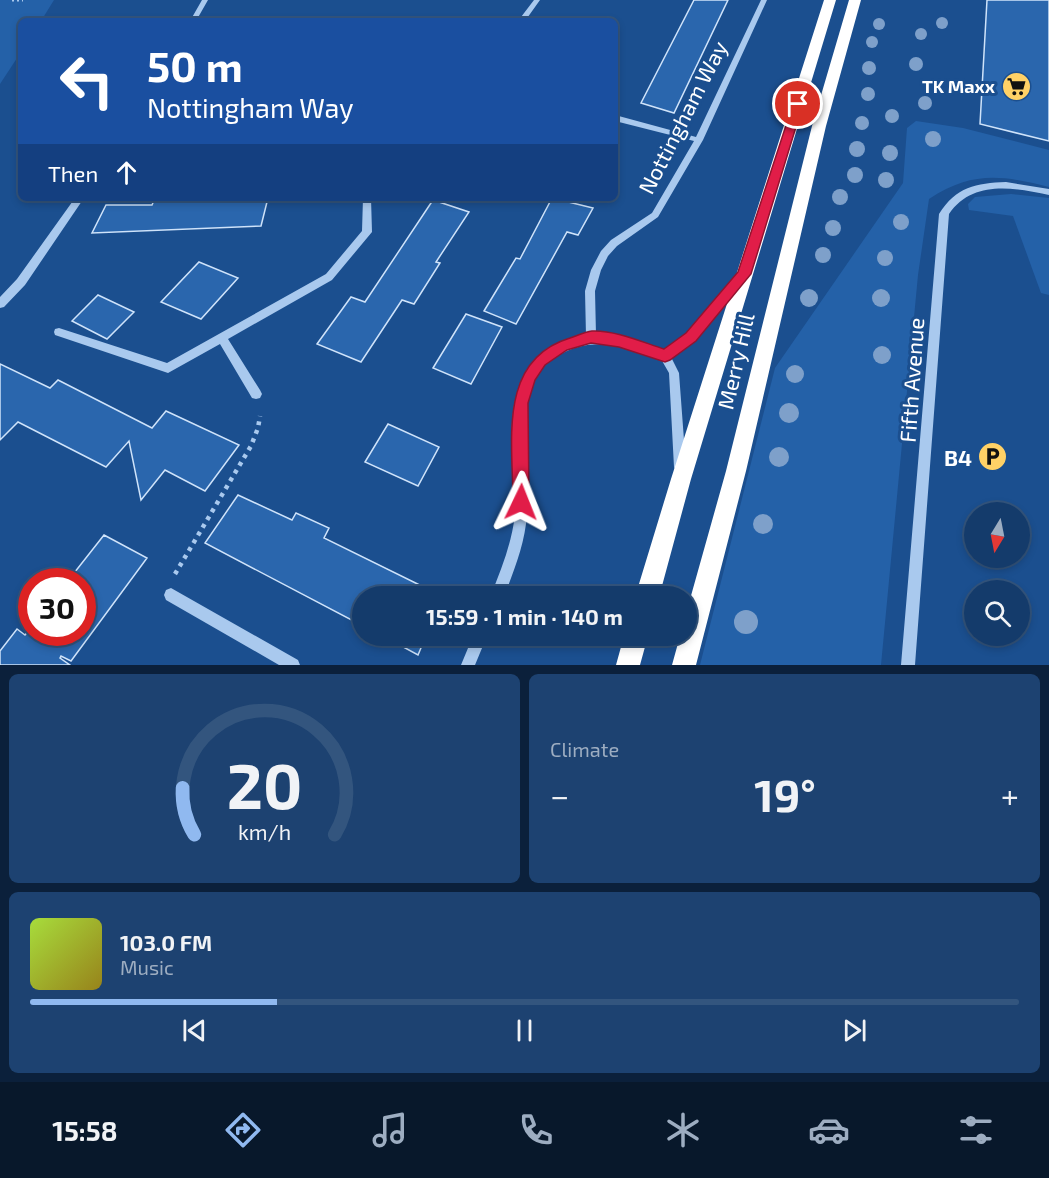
<!DOCTYPE html>
<html lang="en">
<head>
<meta charset="utf-8">
<style>
  :root { --surface:#143b6b; --page:#1d4271; --text:#f1f3f6; --muted:#9dadc1; --line:#33557e; --accent:#90b9f0 }
  body { margin:0; font-family:"Exo 2",sans-serif; background:var(--page); color:var(--text); height:100vh; display:flex; flex-direction:column; font-size:22px; white-space:nowrap }
  * { box-sizing:border-box; margin:0 }
  p { font-size:20px; color:var(--muted) }
  .icon { flex:none; width:33px; height:33px; fill:none; stroke:currentColor; stroke-width:2; stroke-linecap:round; stroke-linejoin:round }
  .map { position:relative; height:665px; overflow:hidden }
  .side { display:flex; flex-direction:column; gap:9px; padding:9px; background:#0b203b; flex:1 }
  .side>* { flex:none }
  .banner { position:absolute; left:18px; top:18px; width:600px; height:183px; border-radius:9px; box-shadow:0 3px 9px #0003,0 0 0 2px var(--line); background:#1a4fa0; color:#fff; overflow:hidden }
  .needle { width:39px; rotate:190deg }
  .buttons { position:absolute; left:964px; top:502px; display:grid; gap:12px }
  .buttons a { display:grid; place-items:center; width:66px; height:66px; border-radius:50%; background:var(--surface); box-shadow:0 3px 9px #0003,0 0 0 2px var(--line); font-size:30px }
  .speed { position:absolute; left:18px; top:568px; display:flex; gap:12px; font-size:30px; font-weight:700; text-align:center }
  .speed>* { display:grid; place-content:center; width:78px; height:78px; border-radius:50%; background:var(--surface); box-shadow:0 3px 9px #0003,0 0 0 2px var(--line); line-height:1 }
  .speed .limit { border:9px solid #d22; background:#fff; color:#111 }
  .pin { position:absolute; display:grid; place-items:center; width:51px; height:51px; color:#fff; margin:-26px; border:3px solid #fff; border-radius:50%; box-shadow:0 2px 6px #0007 }
  .me { position:absolute; width:66px; margin:-33px; rotate:2deg; stroke-linejoin:round; filter:drop-shadow(0 0 4px #0008) }
  .turn { display:flex; align-items:center; gap:21px; height:126px; padding:0 30px; font-size:27px }
  .turn .icon { width:78px; height:78px; stroke-width:2.5 }
  .turn b { display:block; font-size:42px; line-height:51px }
  .then { display:flex; align-items:center; height:57px; padding:0 30px; background:#0003; gap:12px; font-size:22px }
  .big { font-size:45px; font-weight:700; line-height:1.1 }
  .side .tile { flex:1; display:flex; flex-direction:column; justify-content:center; gap:9px; min-width:0; padding:0 21px; border-radius:9px; background:var(--page) }
  .side .dial { align-items:center; gap:0 }
  .dial svg { height:156px; overflow:visible; fill:none; stroke:var(--line); stroke-width:7; stroke-linecap:round; text-anchor:middle }
  .dial text { fill:var(--text); stroke:none }
  .song { display:flex; align-items:center; gap:18px }
  .cover { width:72px; height:72px; border-radius:9px; background:linear-gradient(135deg,hsl(80 70% 55%),hsl(50 70% 35%)) }
  .played { height:6px; border-radius:3px; background:linear-gradient(90deg,var(--accent) 25%,var(--line) 25%) }
  .keys { display:flex; justify-content:space-around; direction:ltr }
  .heat { display:flex; justify-content:space-between; align-items:center; font-size:33px; direction:ltr }
  .side .tiles { flex:1; display:grid; gap:9px; grid-template-columns:1fr 1fr }
  .tile:last-child { grid-column:span 2 }
  .trip { position:absolute; left:352px; top:586px; width:345px; height:60px; border-radius:30px; background:var(--surface); box-shadow:0 3px 9px #0003,0 0 0 2px var(--line); font-weight:700; line-height:60px; text-align:center }
  .tabs { display:flex; height:96px; justify-content:space-around; align-items:center; background:#08182b; color:var(--muted) }
  .tabs .icon { width:42px; height:42px }
  .tabs .on { color:var(--accent) }
  .tabs b { font-size:27px; color:var(--text) }
  .map>svg:first-child { display:block }
  .green { fill:#2461a8 }
  .building { fill:#2a66ad; stroke:#cfe3fa; stroke-width:1.5 }
  .lines { fill:none; stroke-linecap:round; stroke-linejoin:round }
  .path-far1 { stroke:#a9c9ee; stroke-width:3; stroke-dasharray:2 3; stroke-linecap:butt }
  .path { stroke:#a9c9ee; stroke-width:4.5; stroke-dasharray:4 5; stroke-linecap:butt }
  .minor { fill:#a9c9ee; fill-rule:evenodd }
  .highway { fill:#fff; fill-rule:evenodd }
  .tree { fill:#7ea0ca }
  .route { fill:#e11d48; stroke:#92132f; stroke-width:1.5 }
  .labels { text-anchor:middle; dominant-baseline:central; stroke-width:6; stroke-linejoin:round; paint-order:stroke }
  .far-poi-label { font-size:18px; font-weight:bold; fill:#fff; stroke:#1b4f8f; text-anchor:end }
  .street-label { font-size:22px; fill:#fff; stroke:#1b4f8f }
  .poi-label { font-size:22px; font-weight:bold; fill:#fff; stroke:#1b4f8f; text-anchor:end }
</style>
</head>
<body>
<div class="map">
<svg width="1049" height="665" viewBox="0 0 1049 665">
  <rect width="100%" height="100%" fill="#1b4f8f"/>
  <path class="green" d="M 0,0 L 54,0 L 41,21 L 21,21 L 21,52 L 0,84 Z
    M 916,121 L 963,128 L 1049,150 L 1049,187 C 1001,175 972,171 929,199 L 918,275 L 881,665 L 700,665 L 775,368 L 903,183 L 907,128 Z
    M 1011,194 L 1049,198 L 1049,295 L 1041,293 L 1013,216 L 969,210 L 968,204 L 975,197 Z"/>
  <path class="building" d="M 694,0 L 728,0 L 674,113 L 641,103 Z
    M 987,0 L 1049,0 L 1049,141 L 980,124 Z
    M 155,198 L 268,198 L 261,226 L 92,233 L 106,205 L 152,205 Z
    M 552,198 L 593,208 L 578,235 L 567,232 L 516,324 L 484,311 L 516,258 L 520,259 Z
    M 433,200 L 469,212 L 436,262 L 440,263 L 414,304 L 402,300 L 361,362 L 317,344 L 351,297 L 365,302 Z
    M 199,262 L 238,278 L 201,319 L 161,302 Z
    M 98,295 L 134,312 L 107,339 L 72,321 Z
    M 466,314 L 502,327 L 471,384 L 433,368 Z
    M 0,364 L 50,388 L 58,380 L 152,428 L 166,411 L 239,445 L 205,491 L 165,470 L 141,500 L 129,441 L 106,467 L 18,422 L 0,440 Z
    M 388,424 L 439,447 L 418,486 L 365,462 Z
    M 238,495 L 292,520 L 296,513 L 329,528 L 324,538 L 444,597 L 363,597 L 363,626 L 205,543 Z
    M 104,535 L 147,558 L 71,661 L 61,656 L 60,658 L 70,665 L 0,665 L 0,651 L 17,629 L 25,635 L 32,627 L 32,633 L 82,633 L 82,582 L 67,582 Z
    M 383,636 L 426,636 L 418,655 Z"/>
  <g class="lines">
    <path class="path-far1" d="M 12,0 L 23,0"/>
    <path class="path" d="M 175,574 L 251,446 L 258,428 L 260,416"/>
    <path class="minor" d="M 202,0 L 208,0 L 196,21 L 190,21 Z
      M 534,0 L 540,0 L 525,21 L 518,21 Z
      M 761,0 L 767,0 L 703,140 L 658,217 L 617,246 L 608,256 L 601,270 L 595,291 L 596,335 L 622,338 L 664,351 L 687,334 L 737,276 L 740,275 L 745,279 L 695,340 L 671,357 L 679,373 L 686,467 L 684,471 L 680,473 L 676,471 L 674,467 L 669,373 L 661,359 C 626,348 596,335 561,354 C 550,360 539,367 534,378 C 524,399 527,424 528,446 C 528,469 529,491 527,514 C 525,544 514,570 504,597 L 490,597 C 501,570 512,543 515,514 C 519,473 506,397 530,365 C 537,357 546,351 556,346 C 565,341 575,337 586,336 L 585,291 L 591,270 L 601,251 L 611,240 L 652,213 L 694,141 L 615,121 L 615,115 L 696,137 Z
      M 1006,182 L 1049,189 L 1049,195 C 1013,187 972,180 949,214 L 915,665 L 901,665 L 939,214 C 956,187 976,183 1006,182 Z
      M 75,198 L 84,198 L 25,285 L 4,307 L 0,308 L 0,297 L 17,279 Z
      M 363,198 L 371,198 L 372,232 L 332,280 L 228,339 L 260,390 L 262,394 L 260,398 L 256,399 L 252,398 L 220,344 L 168,373 L 55,335 L 54,332 L 55,329 L 59,328 L 167,363 L 326,274 L 362,231 Z
      M 171,588 L 298,660 L 300,665 L 279,665 L 166,600 L 164,595 L 166,590 Z
      M 473,636 L 487,636 L 475,665 L 461,665 Z"/>
    <path class="highway" d="M 824,0 L 836,0 L 691,479 L 659,597 L 635,597 L 671,479 Z
      M 849,0 L 861,0 L 826,126 L 746,471 L 696,665 L 672,665 L 680,636 L 687,636 L 687,610 L 726,471 L 812,126 Z
      M 624,636 L 648,636 L 640,665 L 616,665 Z"/>
  </g>
  <g class="tree">
    <circle cx="942" cy="23" r="6"/>
    <circle cx="879" cy="24" r="6"/>
    <circle cx="921" cy="34" r="6"/>
    <circle cx="872" cy="42" r="6"/>
    <circle cx="916" cy="64" r="7"/>
    <circle cx="869" cy="68" r="7"/>
    <circle cx="868" cy="94" r="7"/>
    <circle cx="925" cy="103" r="7"/>
    <circle cx="892" cy="116" r="7"/>
    <circle cx="862" cy="123" r="7"/>
    <circle cx="933" cy="139" r="8"/>
    <circle cx="857" cy="149" r="8"/>
    <circle cx="890" cy="153" r="8"/>
    <circle cx="855" cy="175" r="8"/>
    <circle cx="886" cy="180" r="8"/>
    <circle cx="840" cy="197" r="8"/>
    <circle cx="901" cy="222" r="8"/>
    <circle cx="833" cy="228" r="8"/>
    <circle cx="823" cy="255" r="8"/>
    <circle cx="885" cy="258" r="8"/>
    <circle cx="809" cy="298" r="9"/>
    <circle cx="881" cy="298" r="9"/>
    <circle cx="882" cy="355" r="9"/>
    <circle cx="795" cy="374" r="9"/>
    <circle cx="789" cy="413" r="10"/>
    <circle cx="779" cy="457" r="10"/>
    <circle cx="763" cy="524" r="10"/>
    <circle cx="746" cy="622" r="12"/>
  </g>
  <path class="route" d="M 798,101 L 803,104 L 751,274 L 696,341 L 670,360 L 665,362 L 619,347 L 591,343 L 567,350 L 545,365 L 535,380 L 528,403 L 529,502 L 527,507 L 521,510 L 515,507 L 513,502 C 513,442 497,360 570,338 C 576,336 585,332 592,331 C 615,330 642,342 664,349 L 686,333 L 738,272 L 793,104 Z"/>
  <defs>
    <symbol id="supermarket-disc" viewBox="-11 -11 22 22"><circle r="9.5" fill="#ffd166" stroke="#1b4f8f"/><path d="M-6-5.5h2.5l.6 2H6L4.5 2H-2.5L-4.4-4H-6ZM-1.5 3.2a1.3 1.3 0 1 0 .1 0ZM3 3.2a1.3 1.3 0 1 0 .1 0Z" fill="#111"/></symbol>
    <symbol id="parking-disc" viewBox="-11 -11 22 22"><circle r="9.5" fill="#ffd166" stroke="#1b4f8f"/><path d="M-3.5-5.5H1a3.5 3.5 0 0 1 0 7H-1V5.5H-3.5ZM-1-3.4V-.6H.8a1.4 1.4 0 0 0 0-2.8Z" fill="#111"/></symbol>
  </defs>
  <g fill-rule="evenodd">
    <use href="#supermarket-disc" x="1000" y="70" width="33" height="33"/>
    <use href="#parking-disc" x="976" y="440" width="33" height="33"/>
  </g>
  <g class="labels">
    <g class="far-poi-label">
      <text x="995" y="86">TK Maxx</text>
    </g>
    <g class="street-label">
      <text transform="translate(682 117) rotate(-63)">Nottingham Way</text>
      <text transform="translate(735 361) rotate(-77)">Merry Hill</text>
      <text transform="translate(911 380) rotate(-86)">Fifth Avenue</text>
    </g>
    <g class="poi-label">
      <text x="972" y="457">B4</text>
    </g>
  </g>
</svg>
<div class="buttons">
<a><svg class="needle" viewBox="-14 -14 28 28"><path d="M0-13l5 13h-10z" fill="#e53935"/><path d="M0 13l5-13h-10z" fill="#9dadc1"/></svg></a>
<a><svg class="icon" aria-label="search" viewBox="0 0 24 24"><circle cx="10" cy="10" r="6"/><path d="M15 15l6 6"/></svg></a>
</div>
<div class="speed"><div class="limit">30</div></div>
<div class="pin" style="left:798px;top:104px;background:#d93025"><svg class="icon" aria-label="arrive" viewBox="0 0 24 24"><path d="M6 21V4h12l-3 4 3 4H6"/></svg></div>
<svg class="me" style="left:521px;top:502px" viewBox="-20 -20 40 40"><path d="M0-17L14 15 0 8-14 15z" fill="#e11d48" stroke="#fff" stroke-width="4"/></svg>
<div class="trip">15:59 · 1 min · 140 m</div>
<div class="banner">
<div class="turn"><svg class="icon" aria-label="left" viewBox="0 0 24 24"><path d="M17 20v-9H6M10 6l-5 5 5 5"/></svg><div><b>50 m</b>Nottingham Way</div></div>
<div class="then">Then<svg class="icon" aria-label="ahead" viewBox="0 0 24 24"><path d="M12 20V5M6 11l6-6 6 6"/></svg></div>
</div>
</div>
<section class="side">
<div class="tiles">
<div class="tile dial"><svg viewBox="0 0 100 80">
<path d="M14 69A42 42 0 1 1 86 69"/>
<path d="M14 69A42 42 0 0 1 8 45" stroke="#90b9f0"/>
<text x="50" y="56" font-size="32" font-weight="700">20</text>
<text x="50" y="72" font-size="11">km/h</text>
</svg></div>
<div class="tile"><p>Climate</p>
<div class="heat"><a>−</a><b class="big">19°</b><a>+</a></div>
</div>
<div class="tile">
<div class="song"><i class="cover"></i><div><b>103.0 FM</b><p>Music</p></div></div>
<div class="played"></div>
<div class="keys"><svg class="icon" aria-label="previous" viewBox="0 0 24 24"><path d="M18 5L8 12l10 7zM5 5v14"/></svg><svg class="icon" aria-label="pause" viewBox="0 0 24 24"><path d="M8 5v14M16 5v14"/></svg><svg class="icon" aria-label="next" viewBox="0 0 24 24"><path d="M6 5l10 7-10 7zM19 5v14"/></svg></div>
</div>
</div>
</section>
<nav class="tabs">
<b>15:58</b>
<svg class="icon on" aria-label="directions" viewBox="0 0 24 24"><path d="M12 3l9 9-9 9-9-9zM9 14v-3h6M13 9l2 2-2 2"/></svg>
<svg class="icon" aria-label="music" viewBox="0 0 24 24"><path d="M9 18V5l10-2v13"/><circle cx="6" cy="18" r="3"/><circle cx="16" cy="16" r="3"/></svg>
<svg class="icon" aria-label="phone" viewBox="0 0 24 24"><path d="M5 4h4l2 5-3 2q2 4 5 5l2-3 5 2v4C11 20 4 13 5 4z"/></svg>
<svg class="icon" aria-label="climate" viewBox="0 0 24 24"><path d="M12 3v18M4 7l16 10M4 17L20 7"/></svg>
<svg class="icon" aria-label="car" viewBox="0 0 24 24"><path d="M5 17H2v-5l4-1 3-4h7l3 4 3 1v5h-3M9 17h6M6 11h13"/><circle cx="7" cy="17" r="2"/><circle cx="17" cy="17" r="2"/></svg>
<svg class="icon" aria-label="filters" viewBox="0 0 24 24"><path d="M4 7h16M4 17h16"/><circle cx="9" cy="7" r="2"/><circle cx="15" cy="17" r="2"/></svg>
</nav>
</body>
</html>
